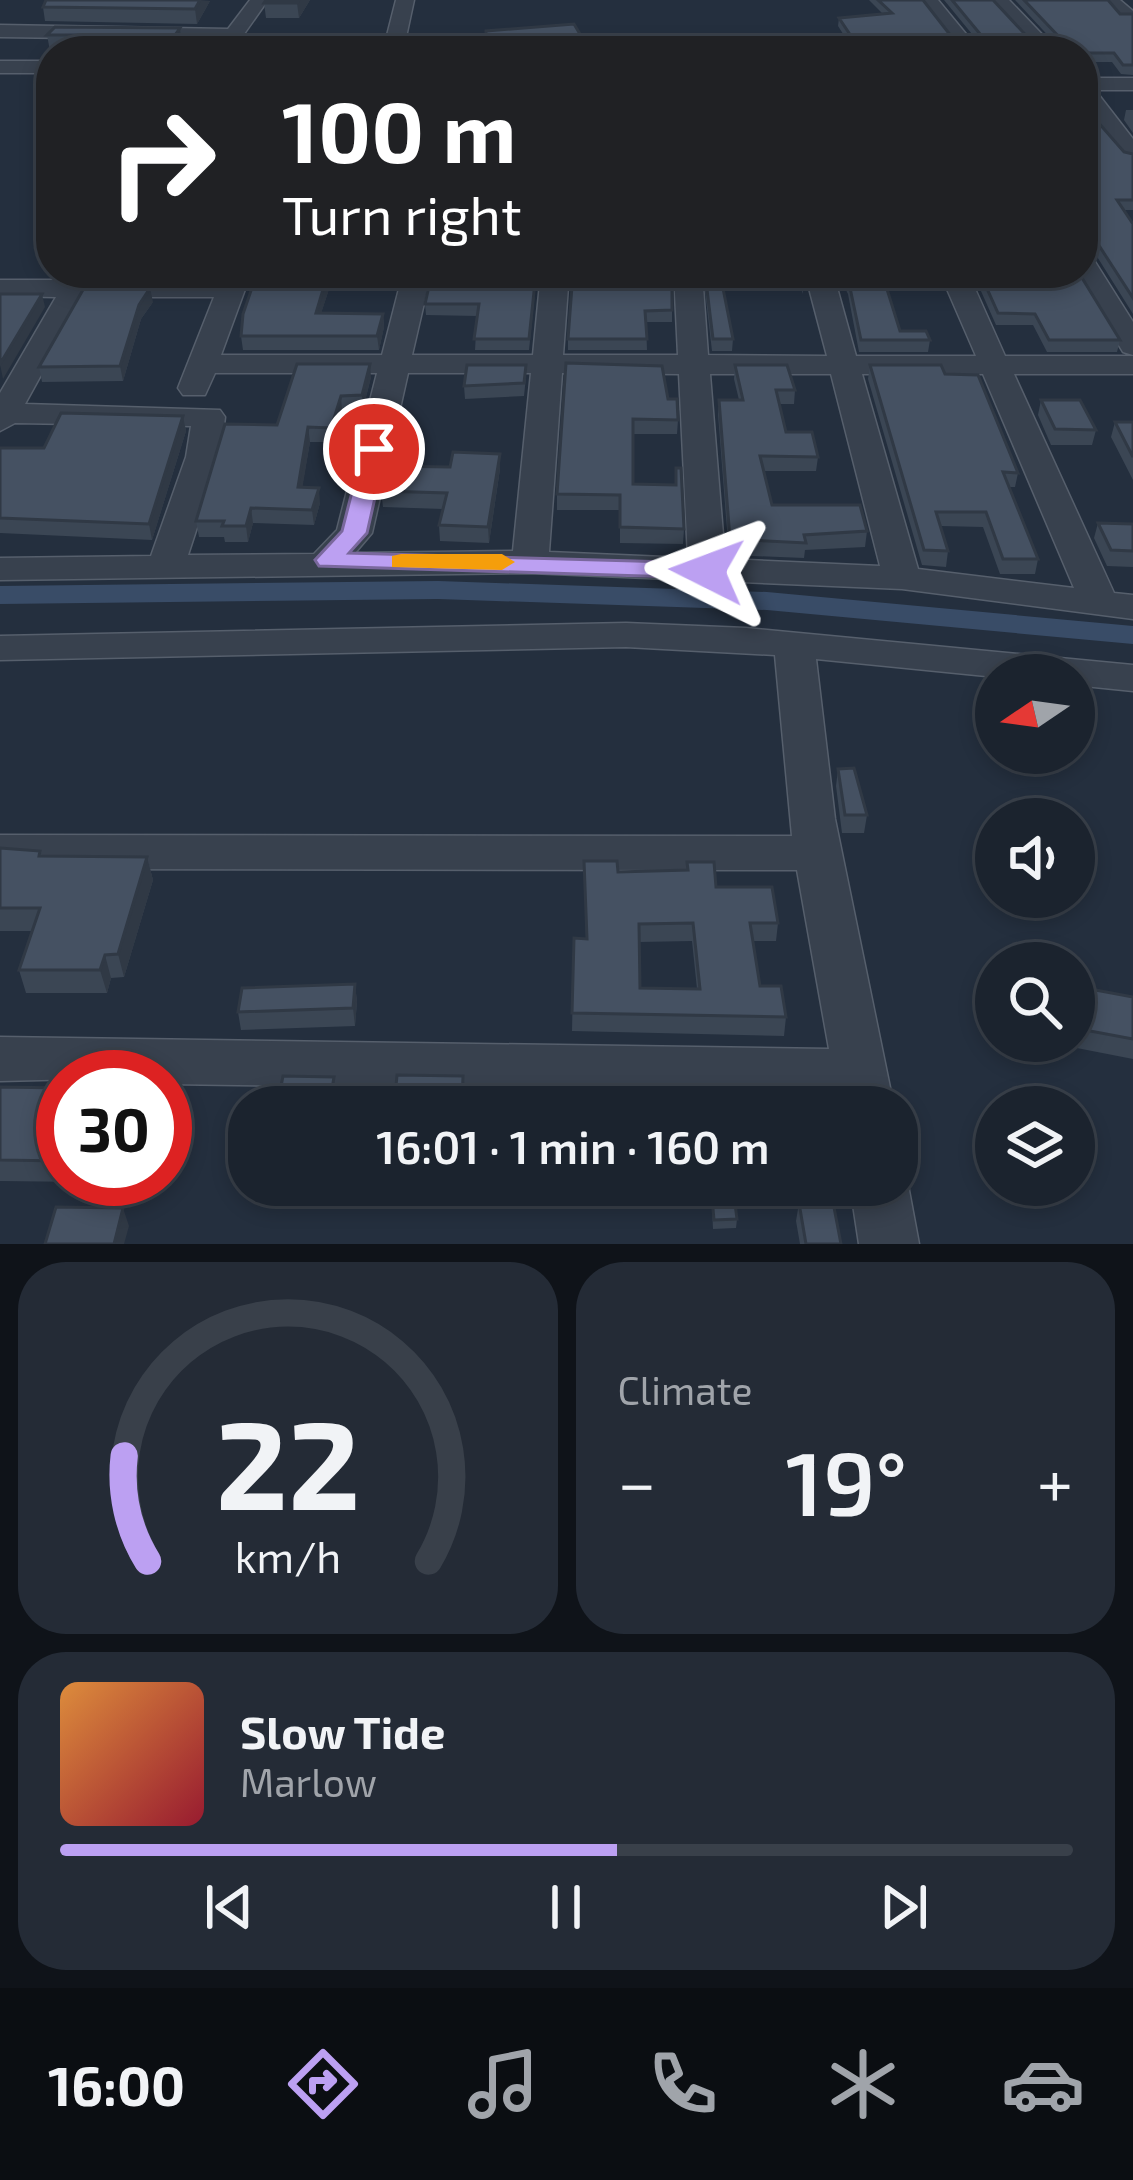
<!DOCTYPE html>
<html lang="en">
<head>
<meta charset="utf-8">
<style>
  :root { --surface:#1b232e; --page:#242b36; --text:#f1f3f6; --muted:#a0a4aa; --line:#39404a; --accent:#bca0f2 }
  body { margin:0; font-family:"Exo 2",sans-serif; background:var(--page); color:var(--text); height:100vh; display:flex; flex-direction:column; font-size:45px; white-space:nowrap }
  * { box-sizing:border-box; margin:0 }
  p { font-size:39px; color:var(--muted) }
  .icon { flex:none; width:66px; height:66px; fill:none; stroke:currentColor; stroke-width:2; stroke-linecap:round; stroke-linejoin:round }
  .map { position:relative; height:1244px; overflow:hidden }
  .side { display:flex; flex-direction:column; gap:18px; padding:18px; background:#0f1319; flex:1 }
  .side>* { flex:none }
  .top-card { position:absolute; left:36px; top:36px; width:1062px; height:252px; border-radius:48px; box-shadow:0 6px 18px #0003,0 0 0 3px var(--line); background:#202124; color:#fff; overflow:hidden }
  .needle { width:78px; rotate:257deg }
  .tools { position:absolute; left:975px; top:654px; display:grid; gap:24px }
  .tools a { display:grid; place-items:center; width:120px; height:120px; border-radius:50%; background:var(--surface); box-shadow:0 6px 18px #0003,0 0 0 3px var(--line); font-size:60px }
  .speed { position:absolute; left:36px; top:1050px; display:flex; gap:24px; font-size:60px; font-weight:700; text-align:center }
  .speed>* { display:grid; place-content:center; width:156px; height:156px; border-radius:50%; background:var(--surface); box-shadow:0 6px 18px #0003,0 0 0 3px var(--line); line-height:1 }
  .speed .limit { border:18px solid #d22; background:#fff; color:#111 }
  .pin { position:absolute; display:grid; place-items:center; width:102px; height:102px; color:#fff; margin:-51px; border:6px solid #fff; border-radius:50%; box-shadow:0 3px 12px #0007 }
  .me { position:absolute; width:132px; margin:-66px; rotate:273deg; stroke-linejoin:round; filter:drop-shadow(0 0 9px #0008) }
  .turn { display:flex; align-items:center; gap:42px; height:252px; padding:0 48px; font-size:54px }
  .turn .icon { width:156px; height:156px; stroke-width:2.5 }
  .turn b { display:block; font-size:84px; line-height:102px }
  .big { font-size:90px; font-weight:600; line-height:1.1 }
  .side .tile { flex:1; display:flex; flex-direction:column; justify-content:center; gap:18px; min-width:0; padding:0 42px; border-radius:48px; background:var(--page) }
  .side .dial { align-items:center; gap:0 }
  .dial svg { height:312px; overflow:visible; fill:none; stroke:var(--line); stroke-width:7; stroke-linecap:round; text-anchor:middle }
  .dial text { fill:var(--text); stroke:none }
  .song { display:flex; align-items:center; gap:36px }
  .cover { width:144px; height:144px; border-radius:18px; background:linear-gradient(135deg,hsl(30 70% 55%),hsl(350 70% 35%)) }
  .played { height:12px; border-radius:6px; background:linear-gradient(90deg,var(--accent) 55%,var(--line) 55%) }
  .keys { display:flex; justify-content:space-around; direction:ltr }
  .heat { display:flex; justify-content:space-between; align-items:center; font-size:66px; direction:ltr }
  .side .tiles { flex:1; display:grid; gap:18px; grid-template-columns:1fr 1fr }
  .tile:last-child { grid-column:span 2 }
  .trip { position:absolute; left:228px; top:1086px; width:690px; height:120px; border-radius:48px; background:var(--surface); box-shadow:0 6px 18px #0003,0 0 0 3px var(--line); font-weight:600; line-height:120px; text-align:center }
  .dock { display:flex; height:192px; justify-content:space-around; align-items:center; background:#0b0e12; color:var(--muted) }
  .dock .icon { width:84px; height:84px }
  .dock .selected { color:var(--accent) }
  .dock b { font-size:54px; color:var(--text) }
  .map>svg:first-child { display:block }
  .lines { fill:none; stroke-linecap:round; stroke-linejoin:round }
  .canal { fill:#394c67; fill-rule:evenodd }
  .minor-casing { stroke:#565f6c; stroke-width:3 }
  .minor { fill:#38414e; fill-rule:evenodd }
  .wall { fill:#3b4654; fill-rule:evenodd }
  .shaded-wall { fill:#303945 }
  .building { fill:#455162; stroke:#303945; stroke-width:3; fill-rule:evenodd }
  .route { fill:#bca0f2; stroke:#7a689d; stroke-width:3 }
  .slow { fill:#f59e0b }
</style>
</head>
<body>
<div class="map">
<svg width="1133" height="1244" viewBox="0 0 1133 1244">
  <rect width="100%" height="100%" fill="#242f3e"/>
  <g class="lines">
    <path class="canal" d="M 438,581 L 767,592 L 1133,626 L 1133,644 L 767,610 L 438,599 L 0,604 L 0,586 Z"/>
    <defs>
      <path id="minor" d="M 250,0 L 268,0 L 232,51 L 212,51 L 220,40 L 0,37 L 0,25 L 228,29 Z
        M 396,0 L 414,0 L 403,51 L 383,51 Z
        M 920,0 L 938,0 L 980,51 L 960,51 Z
        M 990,0 L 1009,0 L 1058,51 L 1037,51 Z
        M 1100,0 L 1120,0 L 1133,11 L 1133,19 L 1121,19 Z
        M 0,61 L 51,61 L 51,73 L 0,73 Z
        M 1083,78 L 1133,78 L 1133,90 L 1095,90 L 1133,139 L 1133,161 L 1125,159 L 1083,103 Z
        M 1083,255 L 1092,257 L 1133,322 L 1133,355 L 1123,352 L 1075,273 L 1083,273 Z
        M 69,273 L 97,273 L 93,280 L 220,281 L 223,273 L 251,273 L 221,355 L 382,355 L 403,273 L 431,273 L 412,355 L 533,355 L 541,273 L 569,273 L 563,355 L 678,355 L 674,273 L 702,273 L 708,355 L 827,356 L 805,273 L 833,273 L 856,356 L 976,356 L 940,273 L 968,273 L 1005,356 L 1133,356 L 1133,374 L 1014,374 L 1114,593 L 1133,595 L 1133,619 L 902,589 L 530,573 L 0,580 L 0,558 L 151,556 L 186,457 L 191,426 L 15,423 L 0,431 L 0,393 L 56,297 L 0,296 L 0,280 L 65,280 ZM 84,297 L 214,297 L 178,388 L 183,395 L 205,395 L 215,373 L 377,373 L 337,530 L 314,554 L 188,555 L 220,457 L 225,417 L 220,410 L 25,404 ZM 408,373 L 531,373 L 513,551 L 355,553 L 372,533 ZM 562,373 L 679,374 L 688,558 L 549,552 ZM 710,374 L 831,374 L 880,566 L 725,559 ZM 862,374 L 983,374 L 1074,588 L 918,569 Z
        M 626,623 L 746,628 L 1133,665 L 1133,691 L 1074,685 L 1074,675 L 996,677 L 816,659 L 835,819 L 894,1107 L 838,1107 L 836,1094 L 165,1084 L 165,1077 L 0,1081 L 0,1037 L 829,1049 L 797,870 L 0,869 L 0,835 L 792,836 L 775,655 L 626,647 L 0,660 L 0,636 Z
        M 897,1166 L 908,1185 L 919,1244 L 859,1244 L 850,1185 L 897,1185 Z"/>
    </defs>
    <use href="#minor" class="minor-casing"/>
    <use href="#minor" class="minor"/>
  </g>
  <path class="wall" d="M 310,0 L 299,18 L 266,18 L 264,3 Z
    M 869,0 L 923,0 L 958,45 L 981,45 L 944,0 L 993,0 L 1035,45 L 1055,43 L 1015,0 L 1108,0 L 1120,14 L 1133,14 L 1133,75 L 1121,74 L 1112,62 L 1083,62 L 1083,51 L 854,51 L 838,26 L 839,18 L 883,14 Z
    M 210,1 L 197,24 L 45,21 L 43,7 Z
    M 180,28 L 182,44 L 178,51 L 50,51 L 47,35 Z
    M 486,31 L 580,34 L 613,51 L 486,51 Z
    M 1083,105 L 1124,152 L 1133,154 L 1133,210 L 1124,210 L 1133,224 L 1133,314 L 1096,255 L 1083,251 Z
    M 1126,110 L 1133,110 L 1133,133 L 1124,120 Z
    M 104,273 L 165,273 L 163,276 L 105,276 Z
    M 432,273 L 537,273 L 529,350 L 475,350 L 477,316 L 426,315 L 425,304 Z
    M 672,273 L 672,322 L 646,322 L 647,350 L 568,350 L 568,339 Z
    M 703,273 L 751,273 L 750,283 L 722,283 L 733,339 L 732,351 L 712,351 Z
    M 796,273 L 803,273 L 803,294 Z
    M 837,273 L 919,273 L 918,282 L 885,282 L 900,331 L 930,340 L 928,352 L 859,352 L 848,294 Z
    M 973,273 L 1079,273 L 1120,340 L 1117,352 L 1047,352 L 1033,325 L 996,325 Z
    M 333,277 L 321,313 L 383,314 L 384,327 L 379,350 L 243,350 L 241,336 Z
    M 153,302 L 141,319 L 123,381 L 42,382 L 39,367 Z
    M 735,365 L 795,390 L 794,404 L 780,404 L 786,432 L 818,457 L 816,471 L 764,471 L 772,505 L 867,531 L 865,547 L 805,550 L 804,558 L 729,555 L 718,414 L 719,400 L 739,400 L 734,379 Z
    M 870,365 L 945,374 L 1018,473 L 1015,487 L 1009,487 L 1038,559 L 1035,574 L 1000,574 L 983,527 L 941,526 L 948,551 L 946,567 L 922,565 L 868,379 Z
    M 662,366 L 668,399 L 678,420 L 677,434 L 633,434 L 633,484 L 675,485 L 676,468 L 684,529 L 683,544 L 620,543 L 620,510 L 557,510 L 557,494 Z
    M 371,377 L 363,409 L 342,410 L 332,442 L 310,442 L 302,487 L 320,503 L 314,525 L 253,523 L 248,542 L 225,542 L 224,537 L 199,537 L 196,521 L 277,425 Z
    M 526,377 L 524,396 L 465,399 L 464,386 Z
    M 1041,400 L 1096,430 L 1092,445 L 1051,445 L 1038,415 Z
    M 183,416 L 186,431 L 152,540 L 0,533 L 0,448 L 44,448 Z
    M 1115,422 L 1133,422 L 1133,480 L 1111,437 Z
    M 500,454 L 500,469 L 489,543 L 440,541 L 439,525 L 443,509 L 383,507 L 381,491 L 450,467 Z
    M 1098,523 L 1133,524 L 1133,567 L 1107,566 L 1094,538 Z
    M 838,769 L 867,815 L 864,833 L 842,833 L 836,786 Z
    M 0,848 L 40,851 L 42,856 L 147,857 L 153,880 L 124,977 L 111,978 L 107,993 L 26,993 L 19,970 L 32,931 L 0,931 Z
    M 584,861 L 618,872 L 687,870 L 687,862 L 716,887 L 778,923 L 776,941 L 753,941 L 760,986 L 786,1017 L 784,1036 L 572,1031 L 574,938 L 586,939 ZM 692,941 L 697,989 L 640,988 L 639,942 Z
    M 355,984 L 357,1002 L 355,1026 L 241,1030 L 238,1012 Z
    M 1074,986 L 1133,997 L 1133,1059 L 1041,1041 L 1074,1041 Z
    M 0,1087 L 63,1088 L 63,1179 L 165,1179 L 165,1089 L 177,1090 L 182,1110 L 168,1183 L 0,1181 Z
    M 269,1185 L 460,1185 L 460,1194 L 385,1193 L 384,1187 L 269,1189 Z
    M 711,1188 L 737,1219 L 736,1228 L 713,1229 Z
    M 799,1203 L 841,1244 L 800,1244 L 796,1221 Z"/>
  <path class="shaded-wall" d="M 200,0 L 210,1 L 197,24 L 195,9 Z
    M 299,0 L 310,0 L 299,18 L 297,3 Z
    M 180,28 L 182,44 L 178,51 L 175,35 Z
    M 328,273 L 332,273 L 333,277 L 317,326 L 316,313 Z
    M 150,288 L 153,302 L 141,319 L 123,381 L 120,366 L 139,305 Z
    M 42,294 L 45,307 L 3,379 L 0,364 Z
    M 383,314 L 384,327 L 379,350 L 377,336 Z
    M 370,364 L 371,377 L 363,409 L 362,395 Z
    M 341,396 L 342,410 L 332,442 L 331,428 Z
    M 183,416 L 186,431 L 152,540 L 149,524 Z
    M 308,427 L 310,442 L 300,502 L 298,487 Z
    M 500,454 L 500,469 L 489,543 L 488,527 Z
    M 319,488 L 320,503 L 314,525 L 312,510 Z
    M 251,508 L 253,523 L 248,542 L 246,526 Z
    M 147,857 L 153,880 L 124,977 L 118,954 Z
    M 105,955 L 111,978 L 107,993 L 100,970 Z
    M 355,984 L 357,1002 L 355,1026 L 353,1008 Z
    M 177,1090 L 182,1110 L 168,1183 L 165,1171 L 165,1150 Z
    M 123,1208 L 129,1226 L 124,1244 L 114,1244 Z"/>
  <path class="building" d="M 46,0 L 200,0 L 195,9 L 43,7 Z
    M 266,0 L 299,0 L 297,3 L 264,3 Z
    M 878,0 L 923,0 L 958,45 L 984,46 L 985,40 L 952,0 L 993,0 L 1035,45 L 1064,42 L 1024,0 L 1108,0 L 1120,14 L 1133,14 L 1133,65 L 1123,65 L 1114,53 L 1083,53 L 1083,51 L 861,51 L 839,18 L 892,13 Z
    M 574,24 L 580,34 L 613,51 L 579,51 L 579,48 L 486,50 L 486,31 Z
    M 55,27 L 180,28 L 175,35 L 47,35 Z
    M 1083,105 L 1124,152 L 1133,154 L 1133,200 L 1117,200 L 1133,224 L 1133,298 L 1098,244 L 1083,239 Z
    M 257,273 L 328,273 L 316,313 L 383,314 L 377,336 L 241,336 L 243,314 Z
    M 432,273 L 536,273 L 529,339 L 474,339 L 479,304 L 425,304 Z
    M 573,273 L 672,273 L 672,310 L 645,311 L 647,339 L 568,339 Z
    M 705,273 L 720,273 L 733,339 L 713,339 Z
    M 844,273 L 882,273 L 900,331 L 926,331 L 930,340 L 861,340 L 849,283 Z
    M 980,273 L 1079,273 L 1120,340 L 1049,340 L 1035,314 L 998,313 Z
    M 84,288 L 150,288 L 139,305 L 120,366 L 39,367 Z
    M 0,294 L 42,294 L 0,364 Z
    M 566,363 L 662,366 L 668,399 L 677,399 L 678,420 L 633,419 L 633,484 L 676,485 L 676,468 L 681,468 L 684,529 L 620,527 L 620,495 L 557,494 Z
    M 297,364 L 370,364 L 362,395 L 341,396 L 331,428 L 308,427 L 298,487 L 319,488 L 312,510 L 251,508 L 246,526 L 222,526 L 224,521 L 196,521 L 225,424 L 277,425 Z
    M 467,365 L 526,365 L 524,383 L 464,386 Z
    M 735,365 L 787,365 L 795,390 L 776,390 L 786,432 L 812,432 L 818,457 L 760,456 L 772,505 L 860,505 L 867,531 L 804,535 L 806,543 L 730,539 L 719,400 L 743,400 Z
    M 870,365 L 941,365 L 945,374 L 978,375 L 1018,473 L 1003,472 L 1038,559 L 1003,559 L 986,512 L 936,512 L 948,551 L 924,550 Z
    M 1041,400 L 1080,400 L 1096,430 L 1055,429 Z
    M 61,413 L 183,416 L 149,524 L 0,518 L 0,448 L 44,448 Z
    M 1115,422 L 1133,422 L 1133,457 Z
    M 453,452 L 500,454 L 488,527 L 439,525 L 447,493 L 381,491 L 387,466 L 450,467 Z
    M 1098,523 L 1133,524 L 1133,551 L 1111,550 Z
    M 854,768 L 867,815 L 845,815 L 838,769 Z
    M 0,848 L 40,851 L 39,856 L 147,857 L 118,954 L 105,955 L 100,970 L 19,970 L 40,908 L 0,908 Z
    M 584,861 L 617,861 L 618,872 L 688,870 L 687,862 L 714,862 L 716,887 L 772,887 L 778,923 L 750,923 L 760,986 L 781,986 L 786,1017 L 572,1013 L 574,938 L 587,939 ZM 693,923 L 700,989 L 640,988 L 639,924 Z
    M 355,984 L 353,1008 L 238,1012 L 242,988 Z
    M 1074,986 L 1133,997 L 1133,1039 L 1074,1028 Z
    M 397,1075 L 463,1076 L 462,1107 L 277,1107 L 283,1076 L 334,1077 L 331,1095 L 395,1097 Z
    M 0,1087 L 63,1088 L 63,1161 L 0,1160 Z
    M 165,1089 L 177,1090 L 165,1150 Z
    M 711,1188 L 733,1188 L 737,1219 L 714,1220 Z
    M 833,1202 L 841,1244 L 806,1244 L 799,1203 Z
    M 56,1207 L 123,1208 L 114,1244 L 45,1244 Z"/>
  <path class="route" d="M 374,442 L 386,449 L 367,533 L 349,553 L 707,563 L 720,571 L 707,578 L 319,566 L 315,560 L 342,531 L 363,449 Z"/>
  <path class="slow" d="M 401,554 L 502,554 L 515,562 L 502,570 L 392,567 L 392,556 Z"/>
</svg>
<div class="tools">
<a><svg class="needle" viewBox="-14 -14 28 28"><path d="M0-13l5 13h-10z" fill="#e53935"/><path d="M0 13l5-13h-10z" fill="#a0a4aa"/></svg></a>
<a><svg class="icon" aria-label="sound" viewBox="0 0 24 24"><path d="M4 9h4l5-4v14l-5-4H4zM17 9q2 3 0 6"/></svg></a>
<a><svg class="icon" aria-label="search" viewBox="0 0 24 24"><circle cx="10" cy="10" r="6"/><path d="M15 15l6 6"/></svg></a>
<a><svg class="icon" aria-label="layers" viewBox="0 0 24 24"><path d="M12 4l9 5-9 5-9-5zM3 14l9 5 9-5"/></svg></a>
</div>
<div class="speed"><div class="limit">30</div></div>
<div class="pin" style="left:374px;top:449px;background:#d93025"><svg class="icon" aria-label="arrive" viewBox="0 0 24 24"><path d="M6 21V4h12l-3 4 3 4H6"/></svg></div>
<svg class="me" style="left:707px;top:571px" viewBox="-20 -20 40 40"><path d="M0-17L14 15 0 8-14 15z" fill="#bca0f2" stroke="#fff" stroke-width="4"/></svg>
<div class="trip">16:01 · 1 min · 160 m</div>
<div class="top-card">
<div class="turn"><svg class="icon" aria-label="right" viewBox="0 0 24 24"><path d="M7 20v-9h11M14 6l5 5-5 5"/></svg><div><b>100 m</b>Turn right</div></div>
</div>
</div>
<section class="side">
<div class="tiles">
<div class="tile dial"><svg viewBox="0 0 100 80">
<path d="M14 69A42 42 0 1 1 86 69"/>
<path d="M14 69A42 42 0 0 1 8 42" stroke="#bca0f2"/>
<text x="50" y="56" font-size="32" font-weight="700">22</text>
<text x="50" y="72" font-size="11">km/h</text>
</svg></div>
<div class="tile"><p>Climate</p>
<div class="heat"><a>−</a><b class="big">19°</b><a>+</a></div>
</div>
<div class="tile">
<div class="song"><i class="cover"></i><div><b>Slow Tide</b><p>Marlow</p></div></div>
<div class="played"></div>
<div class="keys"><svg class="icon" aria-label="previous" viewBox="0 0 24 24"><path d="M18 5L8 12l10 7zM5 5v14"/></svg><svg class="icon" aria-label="pause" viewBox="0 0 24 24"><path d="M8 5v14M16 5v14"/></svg><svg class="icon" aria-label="next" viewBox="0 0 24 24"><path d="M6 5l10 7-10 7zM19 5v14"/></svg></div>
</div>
</div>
</section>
<nav class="dock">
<b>16:00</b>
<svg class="icon selected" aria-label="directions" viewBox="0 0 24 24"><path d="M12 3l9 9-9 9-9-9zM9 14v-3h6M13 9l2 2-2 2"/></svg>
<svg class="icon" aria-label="music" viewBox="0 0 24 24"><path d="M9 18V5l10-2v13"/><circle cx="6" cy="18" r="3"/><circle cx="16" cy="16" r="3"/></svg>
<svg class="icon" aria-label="phone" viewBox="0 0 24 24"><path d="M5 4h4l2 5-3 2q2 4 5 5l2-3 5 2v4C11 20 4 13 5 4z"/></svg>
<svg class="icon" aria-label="climate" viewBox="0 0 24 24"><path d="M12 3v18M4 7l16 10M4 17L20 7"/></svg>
<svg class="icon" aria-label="car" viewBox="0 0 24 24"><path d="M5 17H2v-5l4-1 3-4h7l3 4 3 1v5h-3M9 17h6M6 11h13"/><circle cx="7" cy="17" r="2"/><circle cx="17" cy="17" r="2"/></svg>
</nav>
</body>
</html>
